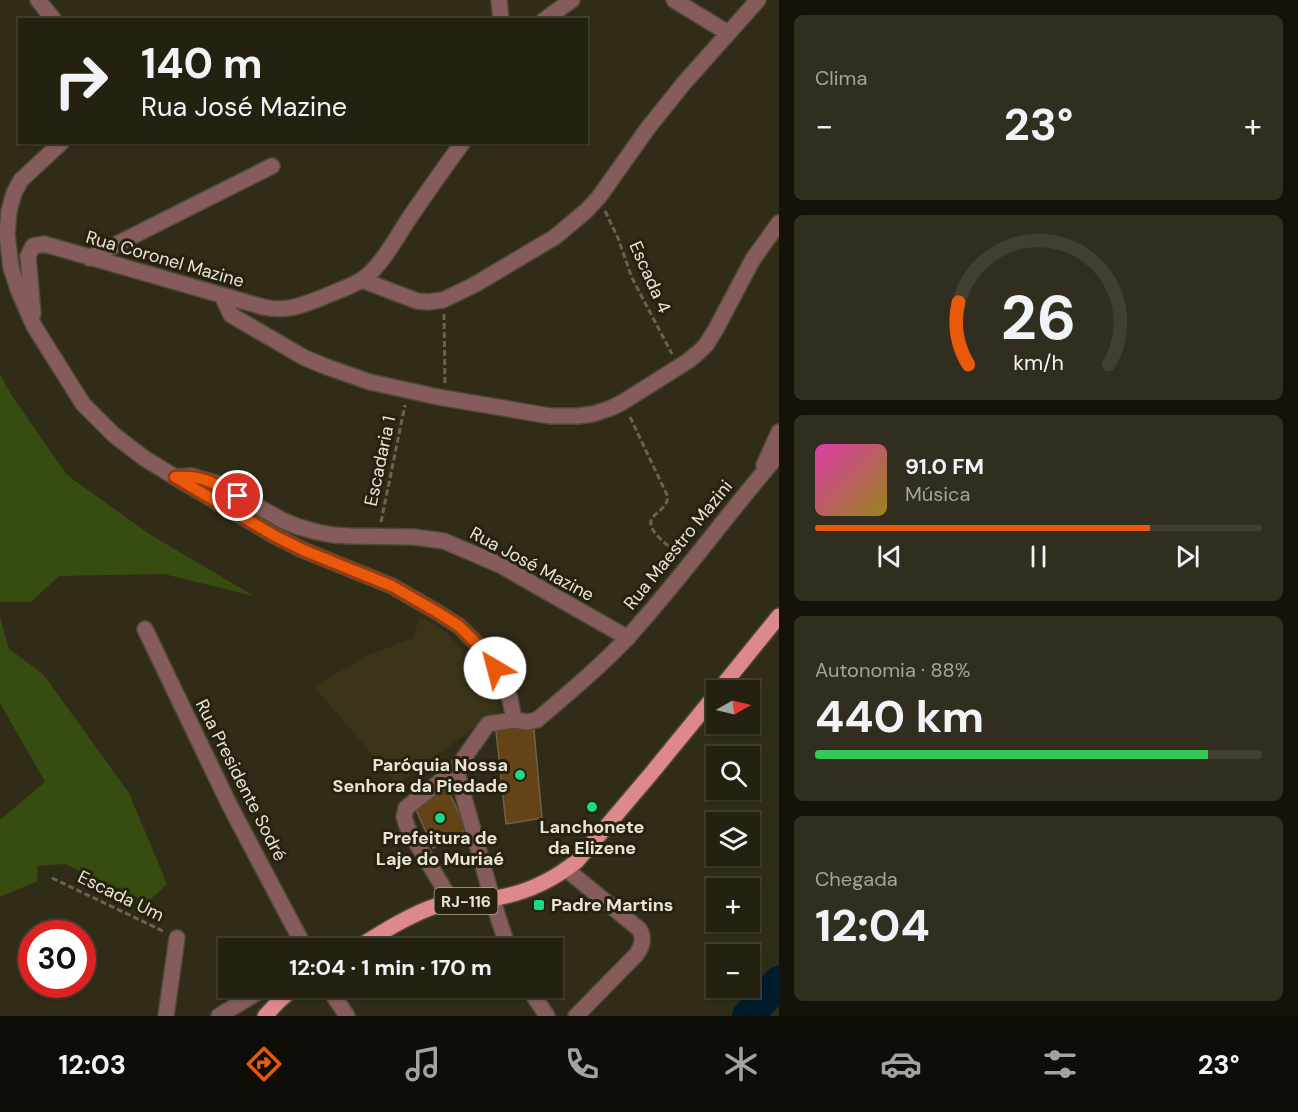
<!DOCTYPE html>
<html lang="pt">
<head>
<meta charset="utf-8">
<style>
  :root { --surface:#252111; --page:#312e1f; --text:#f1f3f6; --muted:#a3a39f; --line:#423e31; --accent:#ea580c }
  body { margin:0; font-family:"DM Sans",sans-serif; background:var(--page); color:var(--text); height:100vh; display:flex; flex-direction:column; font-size:22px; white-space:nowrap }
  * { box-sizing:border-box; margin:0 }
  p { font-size:20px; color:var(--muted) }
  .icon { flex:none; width:33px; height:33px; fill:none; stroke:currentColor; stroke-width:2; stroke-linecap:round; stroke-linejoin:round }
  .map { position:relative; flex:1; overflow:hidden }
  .drawer { display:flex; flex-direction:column; gap:15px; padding:15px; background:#141209; width:519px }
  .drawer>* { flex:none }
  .guide { position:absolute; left:18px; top:18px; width:570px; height:126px; border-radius:0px; box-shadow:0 2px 4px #0004,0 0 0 2px var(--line); background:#252111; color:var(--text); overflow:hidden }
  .needle { width:39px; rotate:82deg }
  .controls { position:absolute; left:706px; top:680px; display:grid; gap:12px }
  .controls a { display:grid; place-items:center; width:54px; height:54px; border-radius:0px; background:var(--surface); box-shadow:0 2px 4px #0004,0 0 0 2px var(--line); font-size:30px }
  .speed { position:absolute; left:18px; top:920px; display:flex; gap:12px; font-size:30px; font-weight:700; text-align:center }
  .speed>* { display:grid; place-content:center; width:78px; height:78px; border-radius:50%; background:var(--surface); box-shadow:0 2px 4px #0004,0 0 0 2px var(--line); line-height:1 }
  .speed .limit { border:9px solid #d22; background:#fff; color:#111 }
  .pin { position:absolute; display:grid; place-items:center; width:51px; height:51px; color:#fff; margin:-26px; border:3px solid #fff; border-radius:50%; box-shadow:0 2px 6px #0007 }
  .me { position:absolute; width:66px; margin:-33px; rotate:323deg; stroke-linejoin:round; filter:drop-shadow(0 0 4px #0008) }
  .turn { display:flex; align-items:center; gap:21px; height:126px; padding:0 24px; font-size:27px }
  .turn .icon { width:78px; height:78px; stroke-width:2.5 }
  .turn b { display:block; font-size:42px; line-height:51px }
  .big { font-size:45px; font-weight:700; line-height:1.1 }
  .drawer .widget { flex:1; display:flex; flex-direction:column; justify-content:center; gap:9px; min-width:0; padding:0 21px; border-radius:9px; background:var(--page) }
  .drawer .dial { align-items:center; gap:0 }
  .dial svg { height:156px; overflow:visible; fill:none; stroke:var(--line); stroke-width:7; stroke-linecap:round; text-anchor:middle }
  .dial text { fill:var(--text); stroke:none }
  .song { display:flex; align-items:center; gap:18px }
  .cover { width:72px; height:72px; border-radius:9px; background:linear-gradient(135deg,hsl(320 70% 55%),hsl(50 70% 35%)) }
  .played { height:6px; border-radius:3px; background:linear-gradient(90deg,var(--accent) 75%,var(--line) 75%) }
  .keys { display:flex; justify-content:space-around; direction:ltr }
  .heat { display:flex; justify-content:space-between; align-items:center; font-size:33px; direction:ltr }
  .charge { height:9px; border-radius:4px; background:linear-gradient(90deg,#34c759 88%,var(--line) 0) }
  .trip { position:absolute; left:218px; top:938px; width:345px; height:60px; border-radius:0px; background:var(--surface); box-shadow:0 2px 4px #0004,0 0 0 2px var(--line); font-weight:700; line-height:60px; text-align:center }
  .tabs { display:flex; height:96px; justify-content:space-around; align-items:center; background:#0f0d07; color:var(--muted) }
  .tabs .icon { width:42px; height:42px }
  .tabs .selected { color:var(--accent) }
  .tabs b { font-size:27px; color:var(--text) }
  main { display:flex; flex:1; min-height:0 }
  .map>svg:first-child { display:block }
  .built { fill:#3b3418 }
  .green { fill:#364c11 }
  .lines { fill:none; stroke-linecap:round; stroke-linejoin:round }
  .river { stroke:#001b2c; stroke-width:32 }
  .building { fill:#644417; stroke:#6e5f4c; stroke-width:1.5 }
  .minor-casing { stroke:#4e4a36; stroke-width:18 }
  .primary-casing { stroke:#4e4a36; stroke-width:18 }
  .path { stroke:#686451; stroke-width:3; stroke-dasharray:6 3; stroke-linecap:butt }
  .minor { stroke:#855b5c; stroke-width:15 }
  .primary { stroke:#dd888b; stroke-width:15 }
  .route-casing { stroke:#983908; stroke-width:15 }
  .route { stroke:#ea580c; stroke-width:10 }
  .poi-dot { fill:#1cd988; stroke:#27220d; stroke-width:2 }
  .labels { text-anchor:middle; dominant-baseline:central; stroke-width:6; stroke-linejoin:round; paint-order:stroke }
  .shield { fill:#27220d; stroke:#aeaa9b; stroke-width:1.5 }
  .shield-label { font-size:16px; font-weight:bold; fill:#e8e5d8 }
  .street-label { font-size:18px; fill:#e8e5d8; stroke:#27220d }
  .poi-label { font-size:18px; font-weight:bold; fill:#e8e5d8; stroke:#27220d }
</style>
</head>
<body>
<main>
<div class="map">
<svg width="779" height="1016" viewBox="0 0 779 1016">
  <rect width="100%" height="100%" fill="#312c17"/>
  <path class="built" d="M 420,617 L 446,632 L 493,685 L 498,710 L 398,784 L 314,687 L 366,656 L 413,638 Z"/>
  <path class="green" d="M 0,374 L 12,396 L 67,475 L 151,535 L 254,596 L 164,574 L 59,576 L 31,602 L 0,602 L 0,613 Z
    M 0,617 L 9,649 L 43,674 L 129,793 L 167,884 L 148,902 L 65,864 L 37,866 L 38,881 L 0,897 L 0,820 L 45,782 L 0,703 Z"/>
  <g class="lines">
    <path class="river" d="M 748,1016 L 779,982"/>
  </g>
  <path class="building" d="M 512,728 L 534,730 L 542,818 L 506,824 L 496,731 Z
    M 447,788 L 467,830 L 433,848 L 414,805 Z"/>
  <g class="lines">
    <defs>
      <path id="minor" d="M 38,0 L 54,20
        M 499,0 L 501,20
        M 674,0 L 728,33
        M 544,20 L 572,0
        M 62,142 L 21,180 L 14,193 L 9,211 L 7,234 L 11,268 L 19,292 L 34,326 L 83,404 L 114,435 L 144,458 L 175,477 L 275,536 L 303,550 L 392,586 L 437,612 L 459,626 L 479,646 L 504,682 L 510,699 L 514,720
        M 89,258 L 272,166
        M 362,280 L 417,301 L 428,302 L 443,300 L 474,285 L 555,237 L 586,211 L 599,197 L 648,128 L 684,83 L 758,0
        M 222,296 L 231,315 L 305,358 L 327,367 L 370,382 L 438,397 L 550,416 L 578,416 L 593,414 L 611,408 L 623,402 L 688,361 L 699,352 L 706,345 L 716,329 L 753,259 L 779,223
        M 33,314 L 28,256 L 33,246 L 44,244 L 263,307 C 286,312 300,306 321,298 C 334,292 351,287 363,279 C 383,264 396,238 410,217 C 427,192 445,167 463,142
        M 764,465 L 779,432
        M 176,477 L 191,476 L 215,483 L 282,520 L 299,527 L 317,532 L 333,535 L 350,536 L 414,537 L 444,541 L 500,565 L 628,638
        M 145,629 L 230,806 L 305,948
        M 456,769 L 492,898 L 508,948
        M 566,869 L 639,929 C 645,938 642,947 636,955 L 576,1016
        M 452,902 L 408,829 L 404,817 L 406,808 L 456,769 L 488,724 L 514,720 L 527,722 L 537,720 C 567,694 602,666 628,637 C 681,579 727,514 779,454
        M 328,987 L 347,1016
        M 528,987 L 547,1016
        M 166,1016 L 177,938
        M 219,1016 L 266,987"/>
      <path id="primary" d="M 719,690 L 779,616
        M 357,948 C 381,933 412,913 439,905 C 455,900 472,900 489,899 C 521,895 552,881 577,861 L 650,775 L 717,693
        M 265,1016 L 278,1002 L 295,987"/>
    </defs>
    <use href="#minor" class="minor-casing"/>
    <use href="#primary" class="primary-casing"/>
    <path class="path" d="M 605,211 L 618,238 L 632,278 L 672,354
      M 444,314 L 445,383
      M 630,417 L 668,497 C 667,504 663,508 657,513 C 655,515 652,517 651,521 C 648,532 671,548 679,554
      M 381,522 L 405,405
      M 52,878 L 165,932"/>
    <use href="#minor" class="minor"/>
    <use href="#primary" class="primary"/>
  </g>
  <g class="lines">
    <defs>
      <path id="route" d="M 238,496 C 214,483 203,475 175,477 L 275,536 L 303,550 L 392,586 L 437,612 L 459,626 L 479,646 L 495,668"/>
    </defs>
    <use href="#route" class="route-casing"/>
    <use href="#route" class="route"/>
  </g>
  <g class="poi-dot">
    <circle cx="520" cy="775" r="6"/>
    <circle cx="592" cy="807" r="6"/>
    <circle cx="440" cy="818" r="6"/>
    <rect x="533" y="899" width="12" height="12" rx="3"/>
  </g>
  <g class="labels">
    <rect class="shield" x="434.5" y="888" width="63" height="26" rx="4.5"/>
    <g class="shield-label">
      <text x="466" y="901">RJ-116</text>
    </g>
    <g class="street-label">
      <text transform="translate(165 259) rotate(16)">Rua Coronel Mazine</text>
      <text transform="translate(650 277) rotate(66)">Escada 4</text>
      <text transform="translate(380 461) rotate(-78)">Escadaria 1</text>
      <text transform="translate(678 545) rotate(-51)">Rua Maestro Mazini</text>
      <text transform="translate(532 564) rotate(28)">Rua José Mazine</text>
      <text transform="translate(241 780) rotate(63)">Rua Presidente Sodré</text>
      <text transform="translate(121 896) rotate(26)">Escada Um</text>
    </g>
    <g class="poi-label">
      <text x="508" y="765" text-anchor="end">Paróquia Nossa<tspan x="508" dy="21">Senhora da Piedade</tspan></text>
      <text x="592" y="827">Lanchonete<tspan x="592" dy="21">da Elizene</tspan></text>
      <text x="440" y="838">Prefeitura de<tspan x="440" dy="21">Laje do Muriaé</tspan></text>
      <text x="551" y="905" text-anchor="start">Padre Martins</text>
    </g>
  </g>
</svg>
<div class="controls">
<a><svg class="needle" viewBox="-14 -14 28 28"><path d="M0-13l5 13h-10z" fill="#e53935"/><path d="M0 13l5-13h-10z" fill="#a3a39f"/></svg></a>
<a><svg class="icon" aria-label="search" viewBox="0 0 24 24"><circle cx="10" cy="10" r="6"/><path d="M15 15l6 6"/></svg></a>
<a><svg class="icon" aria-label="layers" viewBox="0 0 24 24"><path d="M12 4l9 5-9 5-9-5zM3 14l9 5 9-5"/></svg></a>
<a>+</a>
<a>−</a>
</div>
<div class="speed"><div class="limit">30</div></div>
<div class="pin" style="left:238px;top:496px;background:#d93025"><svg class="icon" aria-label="arrive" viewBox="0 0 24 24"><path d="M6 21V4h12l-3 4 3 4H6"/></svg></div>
<svg class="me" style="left:495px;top:668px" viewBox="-20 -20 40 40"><circle r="19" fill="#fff"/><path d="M0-13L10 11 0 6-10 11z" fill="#ea580c"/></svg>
<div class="trip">12:04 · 1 min · 170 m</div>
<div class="guide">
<div class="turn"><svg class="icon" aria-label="right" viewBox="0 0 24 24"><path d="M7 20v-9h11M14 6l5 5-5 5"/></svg><div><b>140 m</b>Rua José Mazine</div></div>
</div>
</div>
<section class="drawer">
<div class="widget"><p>Clima</p>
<div class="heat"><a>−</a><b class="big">23°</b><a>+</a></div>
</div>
<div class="widget dial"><svg viewBox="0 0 100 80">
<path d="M14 69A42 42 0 1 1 86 69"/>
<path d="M14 69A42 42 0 0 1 9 37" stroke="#ea580c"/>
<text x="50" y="56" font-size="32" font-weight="700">26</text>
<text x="50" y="72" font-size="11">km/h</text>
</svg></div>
<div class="widget">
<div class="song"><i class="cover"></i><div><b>91.0 FM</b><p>Música</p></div></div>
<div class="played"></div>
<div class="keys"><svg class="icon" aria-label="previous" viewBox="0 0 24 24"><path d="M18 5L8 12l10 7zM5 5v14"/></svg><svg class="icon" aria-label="pause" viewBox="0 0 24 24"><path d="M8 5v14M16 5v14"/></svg><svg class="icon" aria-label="next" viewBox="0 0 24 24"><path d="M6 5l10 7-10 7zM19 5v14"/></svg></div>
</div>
<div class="widget"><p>Autonomia · 88%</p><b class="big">440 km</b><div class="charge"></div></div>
<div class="widget"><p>Chegada</p><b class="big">12:04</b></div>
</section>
</main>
<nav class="tabs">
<b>12:03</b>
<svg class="icon selected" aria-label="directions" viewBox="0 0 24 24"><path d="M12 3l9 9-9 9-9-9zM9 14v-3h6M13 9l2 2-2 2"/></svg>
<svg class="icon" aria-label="music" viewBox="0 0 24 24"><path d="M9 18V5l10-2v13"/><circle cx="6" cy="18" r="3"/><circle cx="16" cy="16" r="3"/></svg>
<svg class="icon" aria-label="phone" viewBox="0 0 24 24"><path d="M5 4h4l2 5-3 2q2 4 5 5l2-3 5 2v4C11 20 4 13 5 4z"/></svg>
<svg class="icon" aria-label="climate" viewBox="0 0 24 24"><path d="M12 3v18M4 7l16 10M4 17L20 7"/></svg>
<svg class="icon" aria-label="car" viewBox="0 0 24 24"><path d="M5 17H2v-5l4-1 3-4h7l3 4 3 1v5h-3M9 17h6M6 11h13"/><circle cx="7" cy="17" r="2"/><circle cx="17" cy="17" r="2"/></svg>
<svg class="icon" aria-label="filters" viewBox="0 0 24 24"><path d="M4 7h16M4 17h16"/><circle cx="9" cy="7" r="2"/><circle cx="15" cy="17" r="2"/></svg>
<b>23°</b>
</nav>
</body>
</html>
